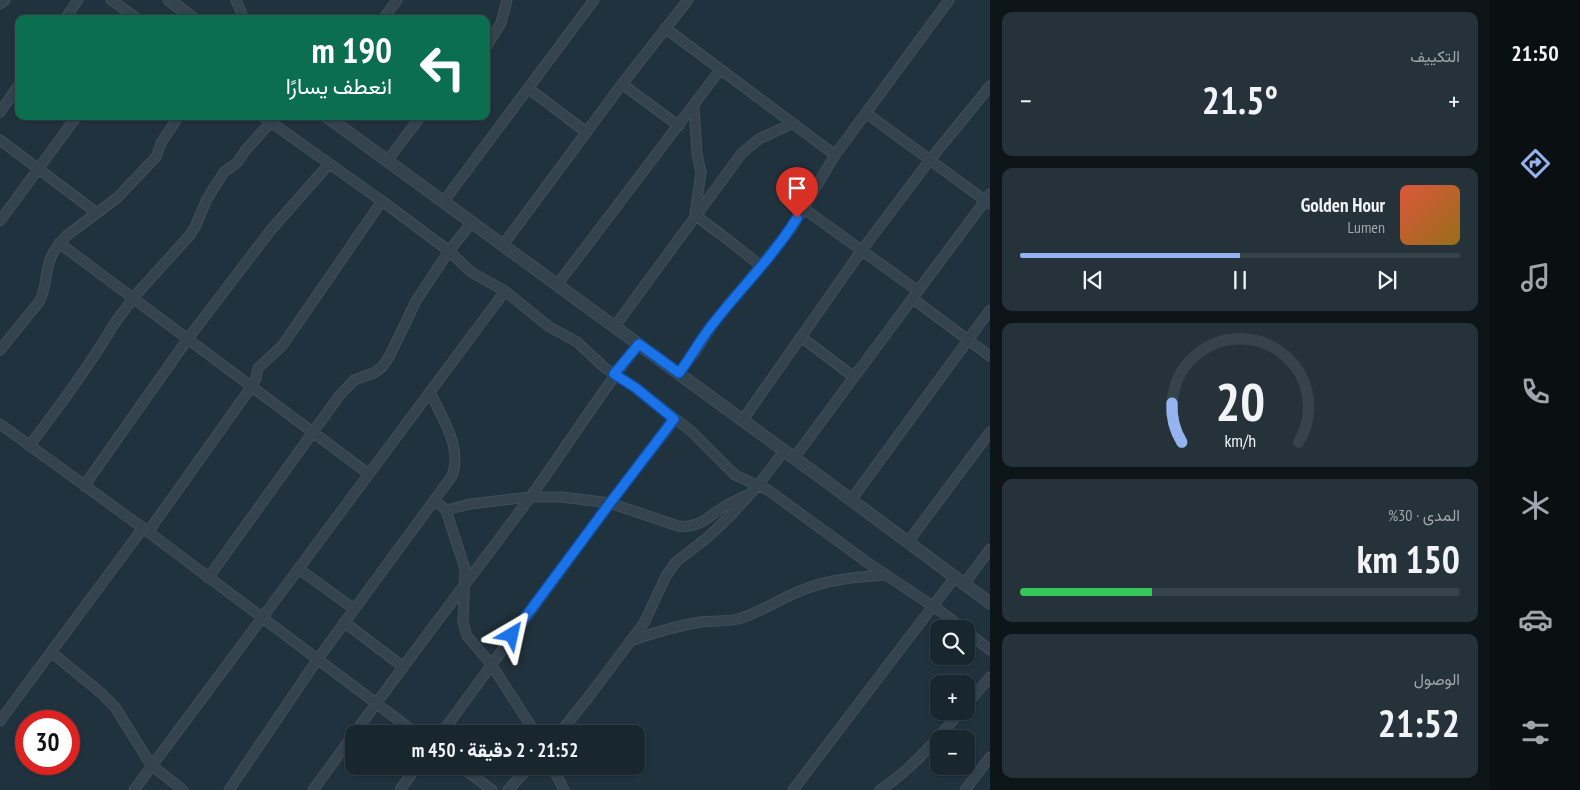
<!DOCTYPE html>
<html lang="ar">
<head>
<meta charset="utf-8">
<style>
  :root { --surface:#18262e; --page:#25323a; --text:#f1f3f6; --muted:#9fa5aa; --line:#36434a; --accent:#95b2f1 }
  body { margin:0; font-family:"PT Sans Narrow",Vazirmatn,sans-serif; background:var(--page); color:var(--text); direction:rtl; height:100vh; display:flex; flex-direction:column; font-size:19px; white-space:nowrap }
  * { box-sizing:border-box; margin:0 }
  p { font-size:16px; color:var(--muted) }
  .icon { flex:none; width:28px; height:28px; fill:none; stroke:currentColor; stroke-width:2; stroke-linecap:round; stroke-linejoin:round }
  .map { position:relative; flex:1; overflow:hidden; direction:ltr }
  .drawer { display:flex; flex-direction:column; gap:12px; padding:12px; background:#0d1519; width:500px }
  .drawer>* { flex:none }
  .banner { position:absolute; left:15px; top:15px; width:475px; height:105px; border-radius:10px; box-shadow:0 1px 4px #0004,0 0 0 1px var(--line); direction:rtl; background:#0b6e4f; color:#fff; overflow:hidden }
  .fabs { position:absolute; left:930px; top:620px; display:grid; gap:10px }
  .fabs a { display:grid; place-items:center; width:45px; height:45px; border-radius:10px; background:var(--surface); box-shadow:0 1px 4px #0004,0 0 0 1px var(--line); font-size:25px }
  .speed { position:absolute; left:15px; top:710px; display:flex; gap:10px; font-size:25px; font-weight:700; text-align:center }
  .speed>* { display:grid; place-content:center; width:65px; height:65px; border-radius:50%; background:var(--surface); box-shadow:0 1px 4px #0004,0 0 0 1px var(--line); line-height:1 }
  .speed .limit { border:8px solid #d22; background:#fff; color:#111 }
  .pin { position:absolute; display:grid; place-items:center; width:42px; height:42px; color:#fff; margin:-51px -21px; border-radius:50% 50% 50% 0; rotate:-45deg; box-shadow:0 0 5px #0007 }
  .pin .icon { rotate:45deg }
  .me { position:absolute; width:55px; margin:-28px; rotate:36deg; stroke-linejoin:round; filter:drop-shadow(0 0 4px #0008) }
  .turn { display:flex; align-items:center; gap:18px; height:105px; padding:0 15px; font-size:22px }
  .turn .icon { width:65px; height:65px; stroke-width:2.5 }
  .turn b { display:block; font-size:35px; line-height:42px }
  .big { font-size:38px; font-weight:800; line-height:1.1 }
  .drawer .widget { flex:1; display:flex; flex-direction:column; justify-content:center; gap:8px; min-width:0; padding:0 18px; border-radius:10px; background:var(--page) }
  .drawer .dial { align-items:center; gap:0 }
  .dial svg { height:130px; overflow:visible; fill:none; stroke:var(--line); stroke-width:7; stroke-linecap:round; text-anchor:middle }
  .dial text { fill:var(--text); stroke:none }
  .song { display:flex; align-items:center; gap:15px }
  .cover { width:60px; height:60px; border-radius:8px; background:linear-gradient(135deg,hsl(10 70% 55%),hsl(40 70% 35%)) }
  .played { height:5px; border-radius:2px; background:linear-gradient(90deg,var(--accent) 50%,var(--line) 50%) }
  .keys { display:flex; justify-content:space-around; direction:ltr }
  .heat { display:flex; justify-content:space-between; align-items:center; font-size:28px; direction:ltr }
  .charge { height:8px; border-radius:4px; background:linear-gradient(90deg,#34c759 30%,var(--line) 0) }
  .trip { position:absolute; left:345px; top:725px; width:300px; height:50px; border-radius:10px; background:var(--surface); box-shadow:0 1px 4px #0004,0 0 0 1px var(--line); font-weight:800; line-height:50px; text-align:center; direction:rtl }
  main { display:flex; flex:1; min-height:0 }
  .tabs { display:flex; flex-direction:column; width:90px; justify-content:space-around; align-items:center; background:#0a0f12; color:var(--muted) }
  .tabs .icon { width:35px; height:35px }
  .tabs .current { color:var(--accent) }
  .tabs b { font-size:22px; color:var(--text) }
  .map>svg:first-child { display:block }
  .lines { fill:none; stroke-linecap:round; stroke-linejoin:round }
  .minor-casing { stroke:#414f59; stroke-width:11 }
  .tertiary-casing { stroke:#414f59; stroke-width:13 }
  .minor { stroke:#34434d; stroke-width:9 }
  .tertiary { stroke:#34434d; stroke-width:11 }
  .route-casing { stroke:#114b97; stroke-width:12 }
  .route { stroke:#1a73e8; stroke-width:9 }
</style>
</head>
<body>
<main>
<nav class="tabs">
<b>21:50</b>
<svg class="icon current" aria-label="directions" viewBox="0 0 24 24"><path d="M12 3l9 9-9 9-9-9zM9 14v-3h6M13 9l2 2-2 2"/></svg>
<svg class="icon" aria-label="music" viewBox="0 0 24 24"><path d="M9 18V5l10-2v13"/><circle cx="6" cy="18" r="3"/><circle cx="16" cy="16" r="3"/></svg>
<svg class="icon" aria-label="phone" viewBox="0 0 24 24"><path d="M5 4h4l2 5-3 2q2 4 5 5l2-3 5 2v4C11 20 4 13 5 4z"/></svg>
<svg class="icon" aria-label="climate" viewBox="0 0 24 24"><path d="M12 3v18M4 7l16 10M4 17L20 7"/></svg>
<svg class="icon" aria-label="car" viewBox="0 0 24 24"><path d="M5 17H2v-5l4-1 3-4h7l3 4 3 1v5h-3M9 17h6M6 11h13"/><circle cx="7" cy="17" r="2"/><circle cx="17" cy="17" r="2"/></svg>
<svg class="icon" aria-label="filters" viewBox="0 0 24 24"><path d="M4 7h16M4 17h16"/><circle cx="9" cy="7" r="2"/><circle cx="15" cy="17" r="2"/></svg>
</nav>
<section class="drawer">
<div class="widget"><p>التكييف</p>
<div class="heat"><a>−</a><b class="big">21.5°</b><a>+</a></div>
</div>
<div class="widget">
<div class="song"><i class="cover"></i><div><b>Golden Hour</b><p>Lumen</p></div></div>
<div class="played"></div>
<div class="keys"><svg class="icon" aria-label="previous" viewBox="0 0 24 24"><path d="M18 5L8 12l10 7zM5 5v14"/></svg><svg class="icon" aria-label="pause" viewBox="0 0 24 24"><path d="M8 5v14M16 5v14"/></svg><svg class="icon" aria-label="next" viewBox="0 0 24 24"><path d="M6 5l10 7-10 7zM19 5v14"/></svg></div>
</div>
<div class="widget dial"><svg viewBox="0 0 100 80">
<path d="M14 69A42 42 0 1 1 86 69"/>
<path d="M14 69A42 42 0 0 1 8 45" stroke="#95b2f1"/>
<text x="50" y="56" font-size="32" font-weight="700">20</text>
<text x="50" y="72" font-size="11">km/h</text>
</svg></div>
<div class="widget"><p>المدى · 30%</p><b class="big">150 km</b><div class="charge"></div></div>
<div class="widget"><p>الوصول</p><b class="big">21:52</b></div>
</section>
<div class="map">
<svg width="990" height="790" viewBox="0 0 990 790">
  <rect width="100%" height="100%" fill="#20323d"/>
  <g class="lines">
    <defs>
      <path id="minor" d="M 111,0 L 138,19
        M 236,0 L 244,19
        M 0,4 L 5,0
        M 65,19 L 78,0
        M 383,19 L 397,0
        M 665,28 L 835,155
        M 486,47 L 501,23 L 507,0
        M 622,84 L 679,126
        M 528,88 L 586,132
        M 694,106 L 697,154 L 701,173 L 695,213
        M 0,112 L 19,85
        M 866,113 L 990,204
        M 262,116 L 382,201 L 449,251 L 471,272 L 505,291 L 548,326 L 577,342 L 605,368 L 636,388 L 691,431 L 735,475 L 768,490 L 868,563 L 943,613 L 964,629
        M 0,140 L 97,213
        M 387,161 L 421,116
        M 444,201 L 594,0
        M 803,208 L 918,291
        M 695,215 L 727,239 L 761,266
        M 0,221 L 77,116
        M 59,243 L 369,474
        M 503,245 L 622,84 L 688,0
        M 557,285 L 720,70
        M 913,299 L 990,356
        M 615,326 L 742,153 L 759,139 L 793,123
        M 801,337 L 854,377
        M 0,350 L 39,302 C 46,290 45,277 49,263 C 52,252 59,244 66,236 L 117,198 L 156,157 L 161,143 L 179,116
        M 679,373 L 695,352 L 715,321 L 791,229 L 835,155 L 949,0
        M 742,421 L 862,250 L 929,161 L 990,86
        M 0,424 L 143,528 L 417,734
        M 29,446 C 59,407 88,368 113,326 C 119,316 127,308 133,298 L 190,235 L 195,227 L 207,199 L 224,172 L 237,163 L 245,151 L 276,116
        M 794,458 L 990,194
        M 84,486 L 187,340 L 270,231 L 329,164
        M 434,500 L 446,510 L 465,569 L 463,622 L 467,636 L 491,664 L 536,734
        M 851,500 L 990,310
        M 446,510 L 470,504 L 530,497 L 562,497 L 610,503 L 678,526 C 701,529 709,515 727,505 C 733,502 739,499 745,496
        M 148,532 L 252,386 L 256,378 L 258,368 L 282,346 L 382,201
        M 908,542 L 990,432
        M 299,569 L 354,609
        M 208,578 L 339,396 L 354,380 L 374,373 L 382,367 L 389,357 L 416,301 L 449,251 L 472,222
        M 964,584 L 990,549
        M 344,622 L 402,666
        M 966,631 L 990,650
        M 630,641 C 653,633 676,626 700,622 C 713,620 725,622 738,619 C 760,613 779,599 800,591 C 828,579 857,577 886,575
        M 51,652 L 101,693 L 115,707 L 151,765 L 183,790
        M 966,705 L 990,677
        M 0,721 L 143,528
        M 354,734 C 411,655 471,577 529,499 C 566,448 599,394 639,344
        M 441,734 L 610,503 L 675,419
        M 559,734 L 590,695 L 644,623 L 666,576 L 676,562 L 708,537 L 729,517 L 759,484 L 784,451
        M 460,766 L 492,790
        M 552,766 L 564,790
        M 134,790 L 505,291
        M 229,790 L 317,660 L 452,476 C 463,448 442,418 430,392
        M 313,790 L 354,734
        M 400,790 L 417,766
        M 508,790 L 530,766
        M 793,790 L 955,577
        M 880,790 C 912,769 936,740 961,711
        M 965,790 L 990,757"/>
      <path id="tertiary" d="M 169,0 L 194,19
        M 326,116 L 823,479 L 990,603"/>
    </defs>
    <use href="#minor" class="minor-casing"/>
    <use href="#tertiary" class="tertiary-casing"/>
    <use href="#minor" class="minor"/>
    <use href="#tertiary" class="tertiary"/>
  </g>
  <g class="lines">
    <defs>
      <path id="route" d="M 512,635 L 610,503 L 674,419 L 636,388 L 614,374 L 639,344 L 679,373 C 692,356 702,336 716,320 C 743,286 774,255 797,218"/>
    </defs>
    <use href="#route" class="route-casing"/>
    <use href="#route" class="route"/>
  </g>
</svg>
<div class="fabs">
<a><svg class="icon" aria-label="search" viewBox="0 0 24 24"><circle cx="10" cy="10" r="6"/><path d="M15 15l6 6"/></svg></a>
<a>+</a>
<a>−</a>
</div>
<div class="speed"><div class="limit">30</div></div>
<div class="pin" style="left:797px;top:218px;background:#d93025"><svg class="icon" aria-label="arrive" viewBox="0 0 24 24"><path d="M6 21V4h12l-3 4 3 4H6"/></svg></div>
<svg class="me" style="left:512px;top:635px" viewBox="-20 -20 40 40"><path d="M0-17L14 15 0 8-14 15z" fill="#1a73e8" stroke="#fff" stroke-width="4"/></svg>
<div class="trip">21:52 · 2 دقيقة · 450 m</div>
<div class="banner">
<div class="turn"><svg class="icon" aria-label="left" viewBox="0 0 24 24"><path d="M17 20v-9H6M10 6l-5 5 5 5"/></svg><div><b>190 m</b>انعطف يسارًا</div></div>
</div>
</div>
</main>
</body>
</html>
